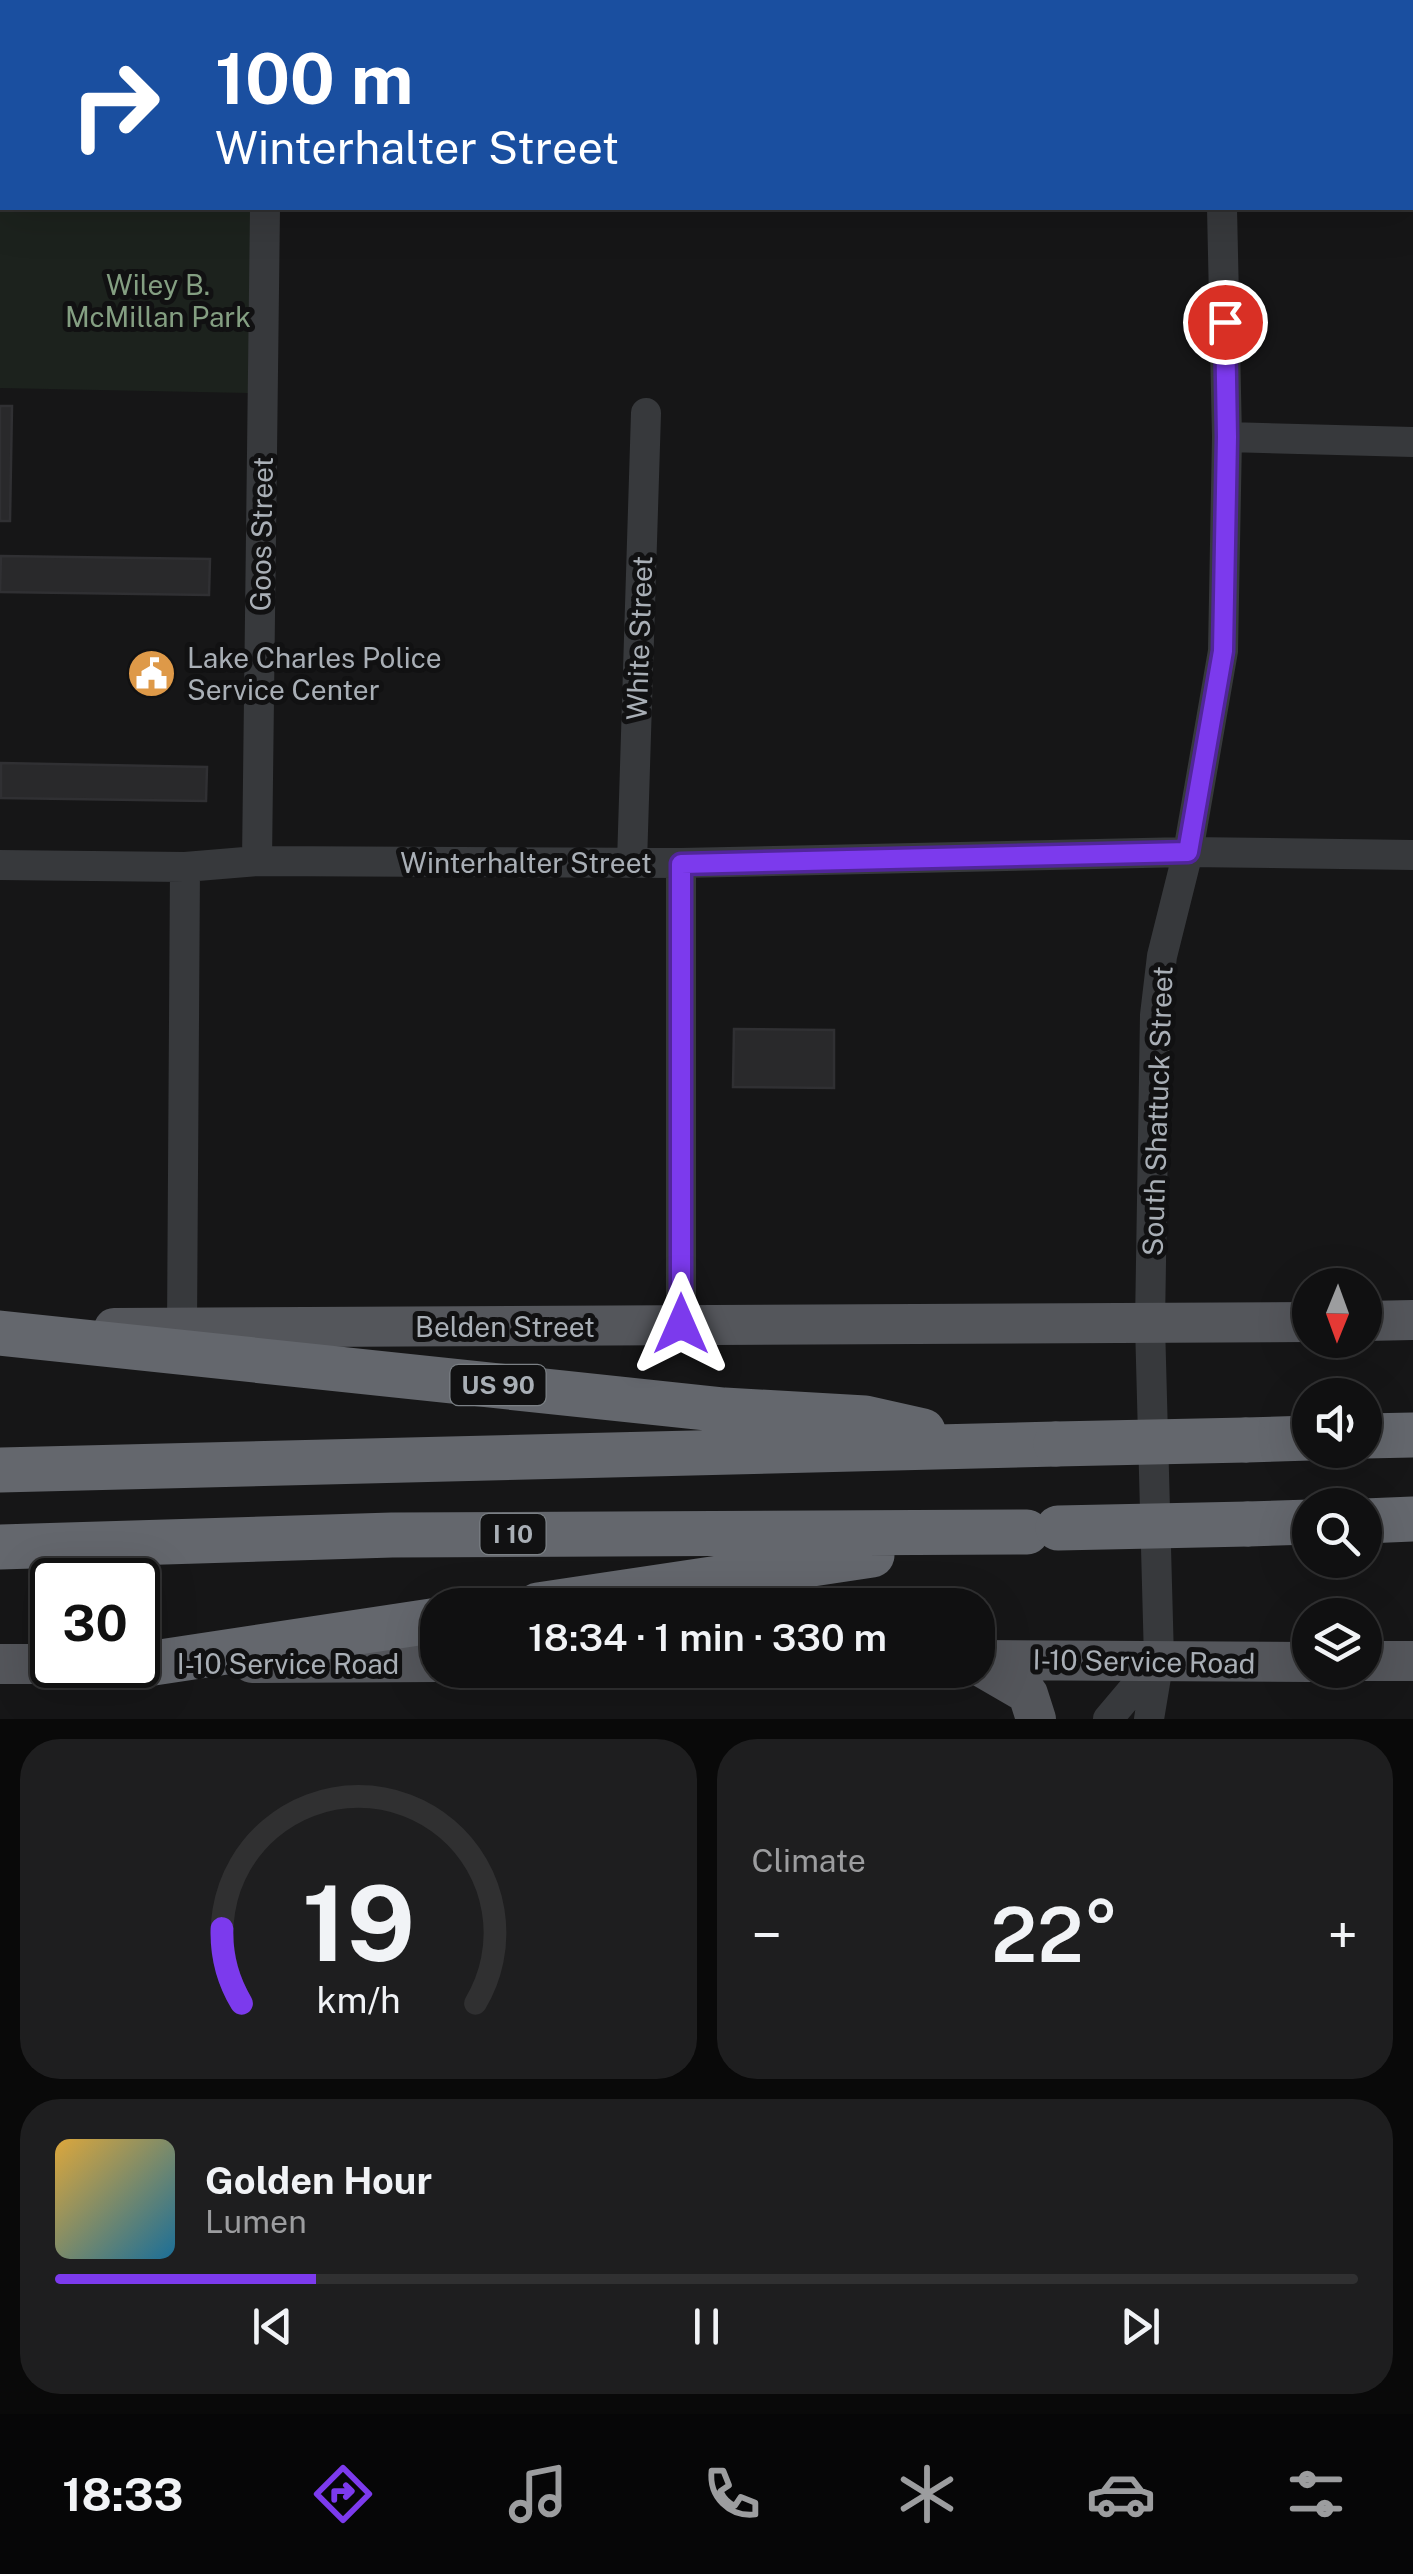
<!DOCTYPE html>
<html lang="en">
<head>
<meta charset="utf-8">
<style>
  :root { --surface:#101011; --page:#1e1e1f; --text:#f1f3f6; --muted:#9c9d9f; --line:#303031; --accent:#7c3aed }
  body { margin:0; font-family:"Public Sans",sans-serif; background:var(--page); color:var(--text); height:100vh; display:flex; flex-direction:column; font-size:38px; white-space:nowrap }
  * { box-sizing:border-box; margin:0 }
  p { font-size:32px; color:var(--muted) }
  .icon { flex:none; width:55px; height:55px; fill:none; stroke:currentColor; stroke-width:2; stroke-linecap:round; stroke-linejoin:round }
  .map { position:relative; height:1719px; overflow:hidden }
  .sheet { display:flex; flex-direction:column; gap:20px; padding:20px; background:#090909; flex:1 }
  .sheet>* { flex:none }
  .top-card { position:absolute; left:0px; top:0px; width:1415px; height:210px; box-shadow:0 10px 40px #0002,0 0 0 2px var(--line); background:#1a4fa0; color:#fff; overflow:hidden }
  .needle { width:65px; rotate:181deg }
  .fabs { position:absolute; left:1292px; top:1268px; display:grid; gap:20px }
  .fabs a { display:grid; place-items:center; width:90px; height:90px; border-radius:50%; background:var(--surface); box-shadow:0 10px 40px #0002,0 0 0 2px var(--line); font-size:50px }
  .speed { position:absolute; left:30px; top:1558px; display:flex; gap:20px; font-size:50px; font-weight:700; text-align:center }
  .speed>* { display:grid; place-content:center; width:130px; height:130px; border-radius:50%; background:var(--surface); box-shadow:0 10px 40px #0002,0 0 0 2px var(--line); line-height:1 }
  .speed .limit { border:5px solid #111; border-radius:15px; background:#fff; color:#111 }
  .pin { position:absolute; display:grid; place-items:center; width:85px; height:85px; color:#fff; margin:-42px; border:5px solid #fff; border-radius:50%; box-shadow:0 2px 10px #0007 }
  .me { position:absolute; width:110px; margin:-55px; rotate:0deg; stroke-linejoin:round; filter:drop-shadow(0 0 8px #0008) }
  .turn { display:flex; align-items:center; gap:35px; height:210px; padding:0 50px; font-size:45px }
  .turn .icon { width:130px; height:130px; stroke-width:2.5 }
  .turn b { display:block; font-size:70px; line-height:85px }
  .big { font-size:75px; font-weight:600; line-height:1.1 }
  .sheet .tile { flex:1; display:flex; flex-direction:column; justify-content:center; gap:15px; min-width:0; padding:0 35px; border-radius:40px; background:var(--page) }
  .sheet .dial { align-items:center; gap:0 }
  .dial svg { height:260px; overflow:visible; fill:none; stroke:var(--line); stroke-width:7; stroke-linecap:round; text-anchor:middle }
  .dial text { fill:var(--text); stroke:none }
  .song { display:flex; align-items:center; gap:30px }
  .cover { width:120px; height:120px; border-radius:15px; background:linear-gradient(135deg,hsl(40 70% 55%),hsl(200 70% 35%)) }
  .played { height:10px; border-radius:5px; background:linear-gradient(90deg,var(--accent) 20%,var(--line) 20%) }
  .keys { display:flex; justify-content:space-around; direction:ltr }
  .heat { display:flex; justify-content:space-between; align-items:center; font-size:55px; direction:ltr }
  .sheet .tiles { flex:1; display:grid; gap:20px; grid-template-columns:1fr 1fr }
  .tile:last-child { grid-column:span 2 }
  .trip { position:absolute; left:420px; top:1588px; width:575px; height:100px; border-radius:40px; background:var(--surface); box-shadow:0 10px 40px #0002,0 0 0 2px var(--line); font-weight:600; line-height:100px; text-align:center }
  .tab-bar { display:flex; height:160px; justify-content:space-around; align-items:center; background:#060607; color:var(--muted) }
  .tab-bar .icon { width:70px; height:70px }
  .tab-bar .on { color:var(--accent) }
  .tab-bar b { font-size:45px; color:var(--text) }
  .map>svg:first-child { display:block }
  .green { fill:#1c221d }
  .building { fill:#29292b; stroke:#303033; stroke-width:2.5 }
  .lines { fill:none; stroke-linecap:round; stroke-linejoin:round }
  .minor { stroke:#37393c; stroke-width:30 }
  .major { stroke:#54565b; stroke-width:40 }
  .highway { stroke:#64676d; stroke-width:45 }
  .highway-bridge { stroke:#64676d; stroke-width:45 }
  .route-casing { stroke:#51269a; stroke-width:25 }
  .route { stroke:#7c3aed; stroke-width:18 }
  .labels { text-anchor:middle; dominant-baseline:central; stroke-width:10; stroke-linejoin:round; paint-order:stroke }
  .shield { fill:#111112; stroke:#7b8085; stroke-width:2.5 }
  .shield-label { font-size:25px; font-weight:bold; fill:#a9afb6 }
  .park-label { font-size:28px; fill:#849f82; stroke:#111112 }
  .street-label { font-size:28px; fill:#a9afb6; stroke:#111112 }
  .poi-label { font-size:28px; fill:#a9afb6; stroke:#111112; text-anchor:start }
</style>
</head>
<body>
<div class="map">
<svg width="1413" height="1719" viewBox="0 0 1413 1719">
  <rect width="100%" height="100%" fill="#161617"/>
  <path class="green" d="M 0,90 L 2,208 L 252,208 L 248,393 L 0,388 Z"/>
  <path class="building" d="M 0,406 L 12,406 L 10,521 L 0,521 Z
    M 1,556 L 210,559 L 209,595 L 0,592 Z
    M 1,763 L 207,767 L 206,801 L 1,798 Z
    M 734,1029 L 834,1030 L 834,1088 L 733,1087 Z"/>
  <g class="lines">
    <path class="minor" d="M 267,2 L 267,0
      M 1224,2 L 1224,0
      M 0,77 L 2,77
      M 1227,437 L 1413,442
      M 257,861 L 265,208
      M 632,863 L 646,413
      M 0,865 L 185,867 L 257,861 L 681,863 L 1188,852 L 1413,855
      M 681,1325 L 681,863
      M 182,1328 L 185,867
      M 1108,1719 L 1157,1661
      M 1149,1719 L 1159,1659 L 1150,1324 L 1155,1015 L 1162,956 L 1188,852 L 1223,651 L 1227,437 L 1222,208"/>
    <path class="major" d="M 1365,1321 L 1413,1320
      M 114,1328 L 1310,1322
      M 978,1660 L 1310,1662
      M 1365,1661 L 1413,1661
      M 252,1663 L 438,1662
      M 0,1664 L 52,1664
      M 978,1665 L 1028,1694 L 1036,1719"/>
    <path class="highway" d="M 0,1333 L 724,1410 L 865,1418 L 923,1431
      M 1365,1436 L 1413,1435
      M 1246,1440 L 1310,1438
      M 0,1470 L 1056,1444
      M 1365,1521 L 1413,1519
      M 1248,1524 L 1310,1522
      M 0,1547 L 392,1535 L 1027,1532
      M 538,1605 L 872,1555
      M 147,1664 L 438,1620"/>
    <path class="highway-bridge" d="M 1056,1444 L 1246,1440
      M 1058,1528 L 1248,1524"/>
  </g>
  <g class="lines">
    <defs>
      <path id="route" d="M 681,1324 L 681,864 L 1188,852 L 1223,651 L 1227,437 L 1225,322"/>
    </defs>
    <use href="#route" class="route-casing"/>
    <use href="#route" class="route"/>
  </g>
  <defs>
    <symbol id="civic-disc" viewBox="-11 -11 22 22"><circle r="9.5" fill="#de9948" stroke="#111112"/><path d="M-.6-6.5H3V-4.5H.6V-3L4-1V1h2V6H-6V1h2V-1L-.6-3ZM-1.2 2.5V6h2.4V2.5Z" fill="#fff"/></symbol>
  </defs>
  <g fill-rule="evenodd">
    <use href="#civic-disc" x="124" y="646" width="55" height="55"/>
  </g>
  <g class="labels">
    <g class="shield">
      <rect x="450.5" y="1365" width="95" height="40" rx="8"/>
      <rect x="480.5" y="1514" width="65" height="40" rx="8"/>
    </g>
    <g class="shield-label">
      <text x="498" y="1385">US 90</text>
      <text x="513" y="1534">I 10</text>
    </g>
    <g class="park-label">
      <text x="158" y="284">Wiley B.<tspan x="158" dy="32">McMillan Park</tspan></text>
    </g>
    <g class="street-label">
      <text transform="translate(261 534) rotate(-89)">Goos Street</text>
      <text transform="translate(639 638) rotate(-88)">White Street</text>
      <text x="526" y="862">Winterhalter Street</text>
      <text transform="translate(1157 1111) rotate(-88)">South Shattuck Street</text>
      <text x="505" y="1326">Belden Street</text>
      <text transform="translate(1144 1661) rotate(1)">I-10 Service Road</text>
      <text x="288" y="1663">I-10 Service Road</text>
    </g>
    <g class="poi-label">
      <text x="187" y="657">Lake Charles Police<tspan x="187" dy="32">Service Center</tspan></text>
    </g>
  </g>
</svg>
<div class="fabs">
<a><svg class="needle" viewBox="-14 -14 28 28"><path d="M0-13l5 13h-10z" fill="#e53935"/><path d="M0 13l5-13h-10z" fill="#9c9d9f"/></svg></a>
<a><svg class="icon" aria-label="sound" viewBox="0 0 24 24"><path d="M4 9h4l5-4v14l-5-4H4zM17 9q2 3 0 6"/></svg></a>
<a><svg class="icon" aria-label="search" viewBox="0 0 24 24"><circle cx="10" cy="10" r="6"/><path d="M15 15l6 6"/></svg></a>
<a><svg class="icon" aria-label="layers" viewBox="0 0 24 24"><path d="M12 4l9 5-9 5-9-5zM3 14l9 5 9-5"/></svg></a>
</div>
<div class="speed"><div class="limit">30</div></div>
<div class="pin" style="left:1225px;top:322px;background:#d93025"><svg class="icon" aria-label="arrive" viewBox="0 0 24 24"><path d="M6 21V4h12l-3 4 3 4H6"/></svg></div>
<svg class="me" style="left:681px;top:1324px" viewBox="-20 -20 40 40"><path d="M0-17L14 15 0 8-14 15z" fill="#7c3aed" stroke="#fff" stroke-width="4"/></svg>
<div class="trip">18:34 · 1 min · 330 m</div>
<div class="top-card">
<div class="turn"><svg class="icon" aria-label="right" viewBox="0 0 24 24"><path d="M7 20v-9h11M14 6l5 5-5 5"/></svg><div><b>100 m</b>Winterhalter Street</div></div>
</div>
</div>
<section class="sheet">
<div class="tiles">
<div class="tile dial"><svg viewBox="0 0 100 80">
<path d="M14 69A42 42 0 1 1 86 69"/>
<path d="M14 69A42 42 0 0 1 8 46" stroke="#7c3aed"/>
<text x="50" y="56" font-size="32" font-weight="700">19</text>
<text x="50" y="72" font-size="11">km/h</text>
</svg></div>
<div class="tile"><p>Climate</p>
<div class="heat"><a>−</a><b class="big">22°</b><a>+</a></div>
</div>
<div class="tile">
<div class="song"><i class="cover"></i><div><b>Golden Hour</b><p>Lumen</p></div></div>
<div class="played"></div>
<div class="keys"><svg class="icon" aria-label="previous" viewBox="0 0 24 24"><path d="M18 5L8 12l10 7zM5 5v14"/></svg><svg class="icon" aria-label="pause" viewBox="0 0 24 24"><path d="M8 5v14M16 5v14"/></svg><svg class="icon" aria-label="next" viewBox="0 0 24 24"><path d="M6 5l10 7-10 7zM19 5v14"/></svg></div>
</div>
</div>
</section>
<nav class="tab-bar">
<b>18:33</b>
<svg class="icon on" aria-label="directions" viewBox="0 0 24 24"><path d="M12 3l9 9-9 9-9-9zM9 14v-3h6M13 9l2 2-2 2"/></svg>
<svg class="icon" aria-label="music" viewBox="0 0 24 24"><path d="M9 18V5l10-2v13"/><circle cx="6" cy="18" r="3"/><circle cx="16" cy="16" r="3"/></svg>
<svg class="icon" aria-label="phone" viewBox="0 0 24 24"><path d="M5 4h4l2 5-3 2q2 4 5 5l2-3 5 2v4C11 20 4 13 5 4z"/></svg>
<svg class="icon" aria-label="climate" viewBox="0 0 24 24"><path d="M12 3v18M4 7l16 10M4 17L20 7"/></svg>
<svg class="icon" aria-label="car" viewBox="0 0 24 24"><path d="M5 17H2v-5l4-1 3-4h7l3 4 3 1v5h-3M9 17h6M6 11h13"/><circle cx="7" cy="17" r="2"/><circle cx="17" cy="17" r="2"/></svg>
<svg class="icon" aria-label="filters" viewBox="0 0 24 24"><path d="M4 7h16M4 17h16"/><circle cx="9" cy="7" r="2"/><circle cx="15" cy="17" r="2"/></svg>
</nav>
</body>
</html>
